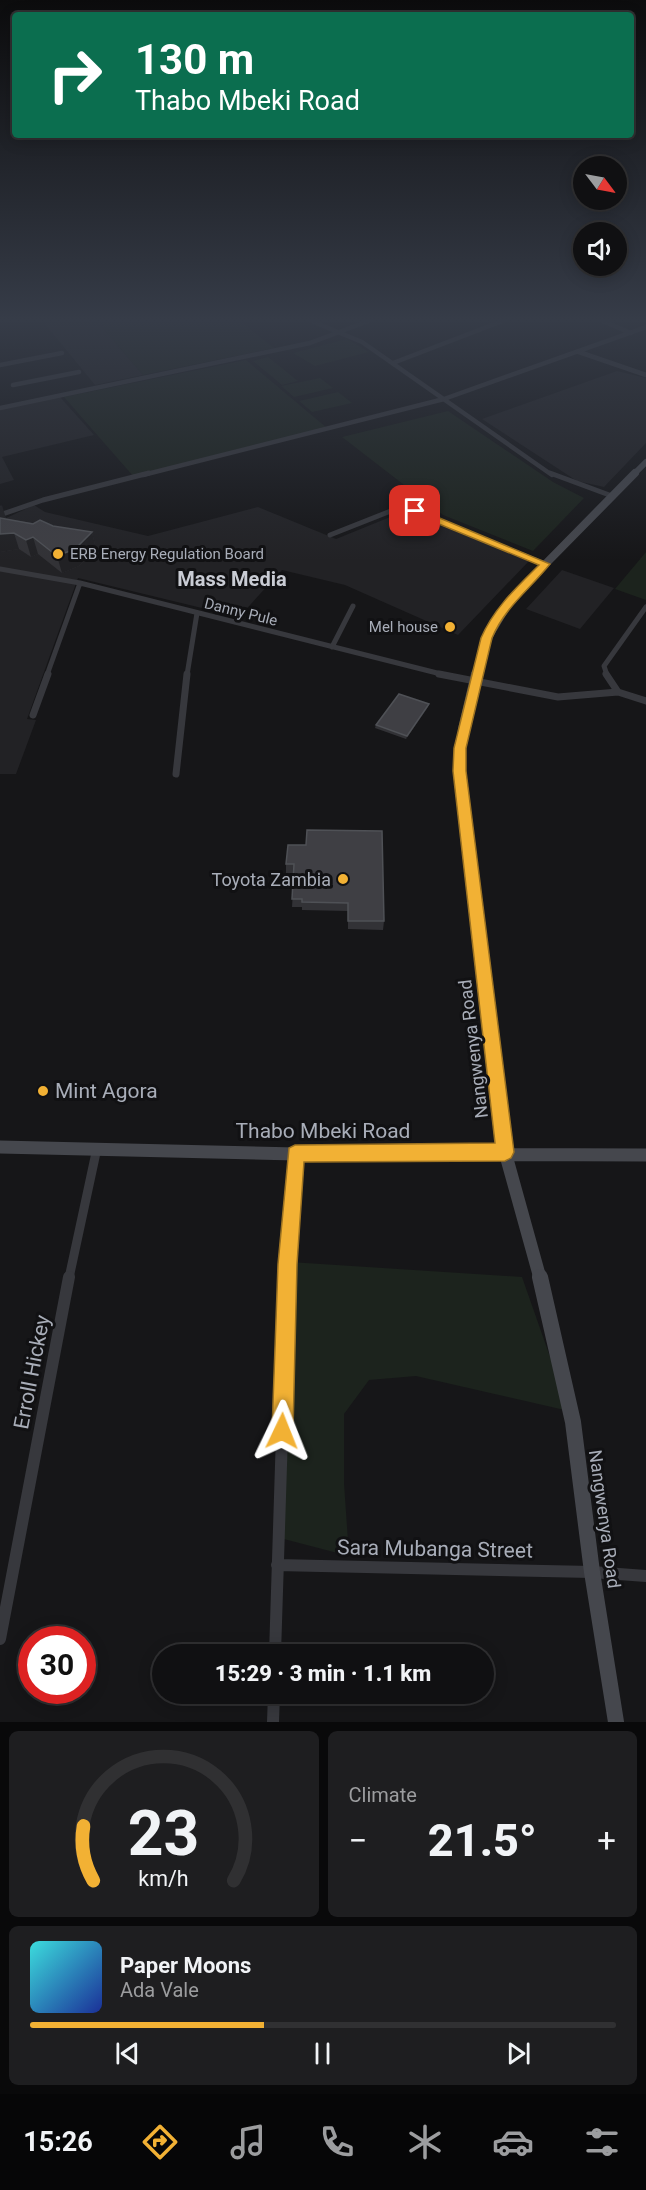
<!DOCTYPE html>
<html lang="en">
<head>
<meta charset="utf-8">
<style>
  :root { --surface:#101012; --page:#1e1e20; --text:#f1f3f6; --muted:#9c9d9f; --line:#303032; --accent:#f2b134 }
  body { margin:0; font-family:Roboto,sans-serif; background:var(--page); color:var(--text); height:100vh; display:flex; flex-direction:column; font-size:22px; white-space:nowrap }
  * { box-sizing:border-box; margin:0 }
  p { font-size:20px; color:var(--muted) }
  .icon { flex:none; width:33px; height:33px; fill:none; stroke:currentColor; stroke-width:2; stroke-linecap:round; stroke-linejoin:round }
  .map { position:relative; height:1722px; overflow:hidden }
  .drawer { display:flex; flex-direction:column; gap:9px; padding:9px; background:#09090a; flex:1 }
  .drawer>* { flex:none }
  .guide { position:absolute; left:12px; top:12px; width:622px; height:126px; border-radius:6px; box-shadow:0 3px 15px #0003,0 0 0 2px var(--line); background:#0b6e4f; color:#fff; overflow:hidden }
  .needle { width:39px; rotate:122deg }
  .fabs { position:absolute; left:573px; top:156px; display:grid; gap:12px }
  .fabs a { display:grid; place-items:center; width:54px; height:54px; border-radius:50%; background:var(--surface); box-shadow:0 3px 15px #0003,0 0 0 2px var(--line); font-size:30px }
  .speed { position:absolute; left:18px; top:1626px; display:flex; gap:12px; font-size:30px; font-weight:700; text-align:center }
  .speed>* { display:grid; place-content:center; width:78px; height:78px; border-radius:50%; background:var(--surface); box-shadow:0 3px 15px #0003,0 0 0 2px var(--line); line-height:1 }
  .speed .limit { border:9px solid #d22; background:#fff; color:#111 }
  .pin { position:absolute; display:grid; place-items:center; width:51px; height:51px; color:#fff; margin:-26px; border-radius:12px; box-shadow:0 3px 9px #0006 }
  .me { position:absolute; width:66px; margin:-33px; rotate:2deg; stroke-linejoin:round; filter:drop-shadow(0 0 4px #0008) }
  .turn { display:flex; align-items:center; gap:21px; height:126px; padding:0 24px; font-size:27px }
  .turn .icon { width:78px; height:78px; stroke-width:2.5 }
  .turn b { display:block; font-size:42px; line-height:51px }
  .big { font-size:45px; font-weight:800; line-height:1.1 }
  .drawer .tile { flex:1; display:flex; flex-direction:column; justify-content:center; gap:9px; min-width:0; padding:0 21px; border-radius:9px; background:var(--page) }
  .drawer .dial { align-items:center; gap:0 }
  .dial svg { height:156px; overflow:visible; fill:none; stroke:var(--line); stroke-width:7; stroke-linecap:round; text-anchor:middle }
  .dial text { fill:var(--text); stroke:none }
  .song { display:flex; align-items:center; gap:18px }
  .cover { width:72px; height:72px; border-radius:9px; background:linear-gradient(135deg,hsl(180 70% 55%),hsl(230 70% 35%)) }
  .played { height:6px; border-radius:3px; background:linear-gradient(90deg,var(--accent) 40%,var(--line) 40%) }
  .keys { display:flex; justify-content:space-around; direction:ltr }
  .heat { display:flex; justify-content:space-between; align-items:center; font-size:33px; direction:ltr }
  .drawer .tiles { flex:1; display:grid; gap:9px; grid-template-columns:1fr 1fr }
  .tile:last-child { grid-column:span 2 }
  .trip { position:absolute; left:152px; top:1644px; width:342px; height:60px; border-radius:30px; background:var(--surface); box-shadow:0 3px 15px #0003,0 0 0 2px var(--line); font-weight:800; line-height:60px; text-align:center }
  .tab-bar { display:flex; height:96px; justify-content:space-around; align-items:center; background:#060607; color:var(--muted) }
  .tab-bar .icon { width:42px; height:42px }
  .tab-bar .selected { color:var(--accent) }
  .tab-bar b { font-size:27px; color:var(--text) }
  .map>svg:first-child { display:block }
  .built { fill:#222225 }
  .green { fill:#1c231d }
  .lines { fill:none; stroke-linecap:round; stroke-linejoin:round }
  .street-far4 { stroke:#37383d; stroke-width:4.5 }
  .street-far3 { stroke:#37383d; stroke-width:5 }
  .street-far2 { stroke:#37383d; stroke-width:7 }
  .street-far1 { stroke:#37383d; stroke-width:9 }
  .street { stroke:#37383d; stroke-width:12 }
  .secondary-far4 { stroke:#45474d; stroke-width:6 }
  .secondary-far3 { stroke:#45474d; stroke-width:8 }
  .secondary-far2 { stroke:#45474d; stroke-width:10 }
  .secondary-far1 { stroke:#45474d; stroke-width:13 }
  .secondary { stroke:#45474d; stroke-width:16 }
  .wall { fill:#323236 }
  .shaded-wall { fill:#212124 }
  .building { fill:#3f3f44; stroke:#4f5156; stroke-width:1.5 }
  .route { fill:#f2b134; stroke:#9d7322; stroke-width:1.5 }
  .poi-dot { fill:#f2b134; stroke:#111113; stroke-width:2 }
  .labels { text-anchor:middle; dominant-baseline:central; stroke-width:6; stroke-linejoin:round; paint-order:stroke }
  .far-poi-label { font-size:15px; fill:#a8adb8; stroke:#111113; text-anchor:start }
  .far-street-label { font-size:15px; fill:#a8adb8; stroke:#111113 }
  .poi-label { font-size:18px; fill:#a8adb8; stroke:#111113; text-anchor:end }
  .street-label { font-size:18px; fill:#a8adb8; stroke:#111113 }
  .far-district-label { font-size:20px; font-weight:bold; fill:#c9ccd4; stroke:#111113 }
  .near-poi-label { font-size:21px; fill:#a8adb8; stroke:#111113; text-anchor:start }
  .near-street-label { font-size:21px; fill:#a8adb8; stroke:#111113 }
</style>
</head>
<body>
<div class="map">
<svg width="646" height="1722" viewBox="0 0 646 1722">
  <rect width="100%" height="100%" fill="#161618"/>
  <path class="built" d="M 67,320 L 96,320 L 143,375 L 95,385 L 45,324 Z
    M 617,371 L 646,378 L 646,443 L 604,487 L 577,481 L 482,419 Z
    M 60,397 L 94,435 L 2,457 L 14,480 L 0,484 L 0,409 Z
    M 34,505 L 45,512 L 148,536 L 258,507 L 336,539 L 405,511 L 529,561 L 458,635 L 345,585 L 282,570 L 239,617 L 78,578 L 27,719 L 36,720 L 16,774 L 0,774 L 0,521 Z
    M 562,570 L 614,588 L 580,629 L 526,609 Z"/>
  <path class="green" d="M 96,320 L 239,320 L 274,348 L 143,375 Z
    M 347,339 L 369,352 L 315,366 L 293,353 Z
    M 268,357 L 298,381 L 282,385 L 253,361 Z
    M 246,360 L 327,428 L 133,476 L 64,397 Z
    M 320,378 L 333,388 L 294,397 L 281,386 Z
    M 338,392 L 352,403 L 312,412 L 299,401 Z
    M 448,411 L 553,482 L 584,498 L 533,551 L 443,515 L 342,437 Z
    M 646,552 L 646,600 L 615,589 Z
    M 290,1262 L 522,1277 L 569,1411 L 416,1376 L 369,1380 L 344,1414 L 344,1483 L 349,1556 L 280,1538 Z"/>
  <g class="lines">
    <path class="street-far4" d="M 309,320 L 362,342 L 552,475
      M 600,320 L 631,333
      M 579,352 L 646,375
      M 393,363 L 505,320
      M 0,365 L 62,353
      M 13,385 L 79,372
      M 0,408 L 310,343 L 371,320
      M 143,475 L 444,399 L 646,327"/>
    <path class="street-far3" d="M 550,473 L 612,496
      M 0,515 L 43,500 L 149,473
      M 330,535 L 401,507 L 546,564
      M 0,569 L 80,583 L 445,675
      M 332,647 L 353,606
      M 47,675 L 80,583
      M 187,675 L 197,613
      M 607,675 L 604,666 L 646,607"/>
    <path class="street-far2" d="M 439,674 L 558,697 L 618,692 L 646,701
      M 606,674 L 618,692
      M 33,715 L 48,674
      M 176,774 L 187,674"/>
    <path class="street-far1" d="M 69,1278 L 97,1148
      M 287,1278 L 295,1154"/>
    <path class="street" d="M 277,1565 L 592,1572 L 646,1576
      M 0,1639 L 69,1277
      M 275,1654 L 287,1277
      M 273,1722 L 274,1694"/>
    <path class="secondary-far4" d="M 633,475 L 646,462"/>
    <path class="secondary-far3" d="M 475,675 L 490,634 L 511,599 L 635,473"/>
    <path class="secondary-far2" d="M 476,674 L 463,729 L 459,771 L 479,937"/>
    <path class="secondary-far1" d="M 479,936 L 505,1152 L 540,1278
      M 0,1147 L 296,1154 L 646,1155"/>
    <path class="secondary" d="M 540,1277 L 573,1422 L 592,1572 L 616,1722"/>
  </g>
  <path class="wall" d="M 0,505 L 6,519 L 92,532 L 96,549 L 79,566 L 62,573 L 38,554 L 31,557 L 19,549 L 0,552 Z
    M 428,707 L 406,739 L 375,728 L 376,725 Z
    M 288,845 L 384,921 L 383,930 L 348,929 L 348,911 L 302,910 L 302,907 L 292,907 L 294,873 L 286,873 L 286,864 Z"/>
  <path class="shaded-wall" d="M 2,505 L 7,522 L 0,527 L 0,507 Z
    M 92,532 L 96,549 L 79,566 L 62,573 L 57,556 Z
    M 14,533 L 19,549 L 0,552 L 0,534 Z
    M 33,537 L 38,554 L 31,557 L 26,540 Z
    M 429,704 L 428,707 L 406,739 L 407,736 Z"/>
  <path class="building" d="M 0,518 L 33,524 L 40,520 L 53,526 L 92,532 L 75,549 L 57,556 L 33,537 L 26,540 L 14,533 L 0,534 Z
    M 399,694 L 429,704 L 407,736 L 376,725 Z
    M 307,830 L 382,831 L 384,921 L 348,921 L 348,903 L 302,902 L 302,899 L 292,899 L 294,864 L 286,864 L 288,845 L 306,845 Z"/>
  <linearGradient id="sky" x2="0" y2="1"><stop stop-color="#0c0c0d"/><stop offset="0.57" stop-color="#363c48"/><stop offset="1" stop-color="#363c48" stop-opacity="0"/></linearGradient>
  <rect width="646" height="561" fill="url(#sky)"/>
  <path class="route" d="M 412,509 L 418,509 L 550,564 C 530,589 505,607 492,638 L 466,748 L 466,771 L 514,1152 L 511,1158 L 505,1161 L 304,1162 L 297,1264 L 293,1431 L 290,1438 L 282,1441 L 275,1438 L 272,1431 L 278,1264 L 289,1148 L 295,1145 L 495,1143 L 453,771 L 454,748 L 481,638 C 494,608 517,587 539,565 L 412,513 Z"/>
  <g class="poi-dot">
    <circle cx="58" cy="554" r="6"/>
    <circle cx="450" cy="627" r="6"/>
    <circle cx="343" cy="879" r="6"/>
    <circle cx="43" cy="1091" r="6"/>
  </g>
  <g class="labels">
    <g class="far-poi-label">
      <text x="70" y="554">ERB Energy Regulation Board</text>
      <text x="438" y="627" text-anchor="end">Mel house</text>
    </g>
    <g class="far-street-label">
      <text transform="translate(241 612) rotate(14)">Danny Pule</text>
    </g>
    <g class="poi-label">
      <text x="331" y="879">Toyota Zambia</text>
    </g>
    <g class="street-label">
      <text transform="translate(473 1049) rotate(-97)">Nangwenya Road</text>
      <text transform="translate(605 1519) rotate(82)">Nangwenya Road</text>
    </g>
    <g class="far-district-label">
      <text x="232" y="579">Mass Media</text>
    </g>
    <g class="near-poi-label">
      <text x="55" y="1091">Mint Agora</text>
    </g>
    <g class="near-street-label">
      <text x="323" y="1131">Thabo Mbeki Road</text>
      <text transform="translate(32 1372) rotate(-79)">Erroll Hickey</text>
      <text transform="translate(435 1549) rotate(1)">Sara Mubanga Street</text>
    </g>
  </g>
</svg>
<div class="fabs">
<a><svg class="needle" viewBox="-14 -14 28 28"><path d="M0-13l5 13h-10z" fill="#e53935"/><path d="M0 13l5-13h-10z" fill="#9c9d9f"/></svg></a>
<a><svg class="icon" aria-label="sound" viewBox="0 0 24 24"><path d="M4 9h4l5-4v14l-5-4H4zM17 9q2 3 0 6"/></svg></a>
</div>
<div class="speed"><div class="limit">30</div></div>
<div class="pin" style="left:415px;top:511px;background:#d93025"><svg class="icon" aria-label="arrive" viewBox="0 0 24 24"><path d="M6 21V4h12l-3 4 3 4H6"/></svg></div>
<svg class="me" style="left:282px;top:1431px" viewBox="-20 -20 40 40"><path d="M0-17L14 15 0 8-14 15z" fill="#f2b134" stroke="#fff" stroke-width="4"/></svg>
<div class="trip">15:29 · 3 min · 1.1 km</div>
<div class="guide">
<div class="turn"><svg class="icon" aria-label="right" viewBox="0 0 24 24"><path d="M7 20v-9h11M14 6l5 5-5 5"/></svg><div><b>130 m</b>Thabo Mbeki Road</div></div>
</div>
</div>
<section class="drawer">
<div class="tiles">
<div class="tile dial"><svg viewBox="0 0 100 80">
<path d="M14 69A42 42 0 1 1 86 69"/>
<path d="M14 69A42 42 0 0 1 9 41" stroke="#f2b134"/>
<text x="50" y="56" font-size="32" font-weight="700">23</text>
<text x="50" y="72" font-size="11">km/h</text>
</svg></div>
<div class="tile"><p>Climate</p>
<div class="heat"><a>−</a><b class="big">21.5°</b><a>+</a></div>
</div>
<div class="tile">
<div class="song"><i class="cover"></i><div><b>Paper Moons</b><p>Ada Vale</p></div></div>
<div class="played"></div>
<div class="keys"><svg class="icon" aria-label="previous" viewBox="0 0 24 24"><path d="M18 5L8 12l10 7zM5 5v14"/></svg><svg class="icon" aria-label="pause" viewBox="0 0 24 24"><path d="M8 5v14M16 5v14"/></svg><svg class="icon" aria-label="next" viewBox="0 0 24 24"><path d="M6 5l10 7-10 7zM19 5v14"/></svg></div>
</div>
</div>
</section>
<nav class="tab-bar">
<b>15:26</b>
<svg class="icon selected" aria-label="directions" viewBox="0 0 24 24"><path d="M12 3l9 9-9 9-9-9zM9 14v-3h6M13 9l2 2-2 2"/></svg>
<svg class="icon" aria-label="music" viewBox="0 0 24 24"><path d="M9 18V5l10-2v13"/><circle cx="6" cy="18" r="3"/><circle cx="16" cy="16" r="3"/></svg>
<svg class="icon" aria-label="phone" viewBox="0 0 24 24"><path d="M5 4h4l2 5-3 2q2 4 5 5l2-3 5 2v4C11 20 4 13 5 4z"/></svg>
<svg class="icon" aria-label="climate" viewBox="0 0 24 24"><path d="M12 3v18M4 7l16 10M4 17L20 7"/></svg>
<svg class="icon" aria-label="car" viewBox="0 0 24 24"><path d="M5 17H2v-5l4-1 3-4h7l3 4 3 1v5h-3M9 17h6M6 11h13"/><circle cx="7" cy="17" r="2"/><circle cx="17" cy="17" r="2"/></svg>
<svg class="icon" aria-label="filters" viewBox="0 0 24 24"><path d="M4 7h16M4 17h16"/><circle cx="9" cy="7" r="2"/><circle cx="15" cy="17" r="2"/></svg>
</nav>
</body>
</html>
